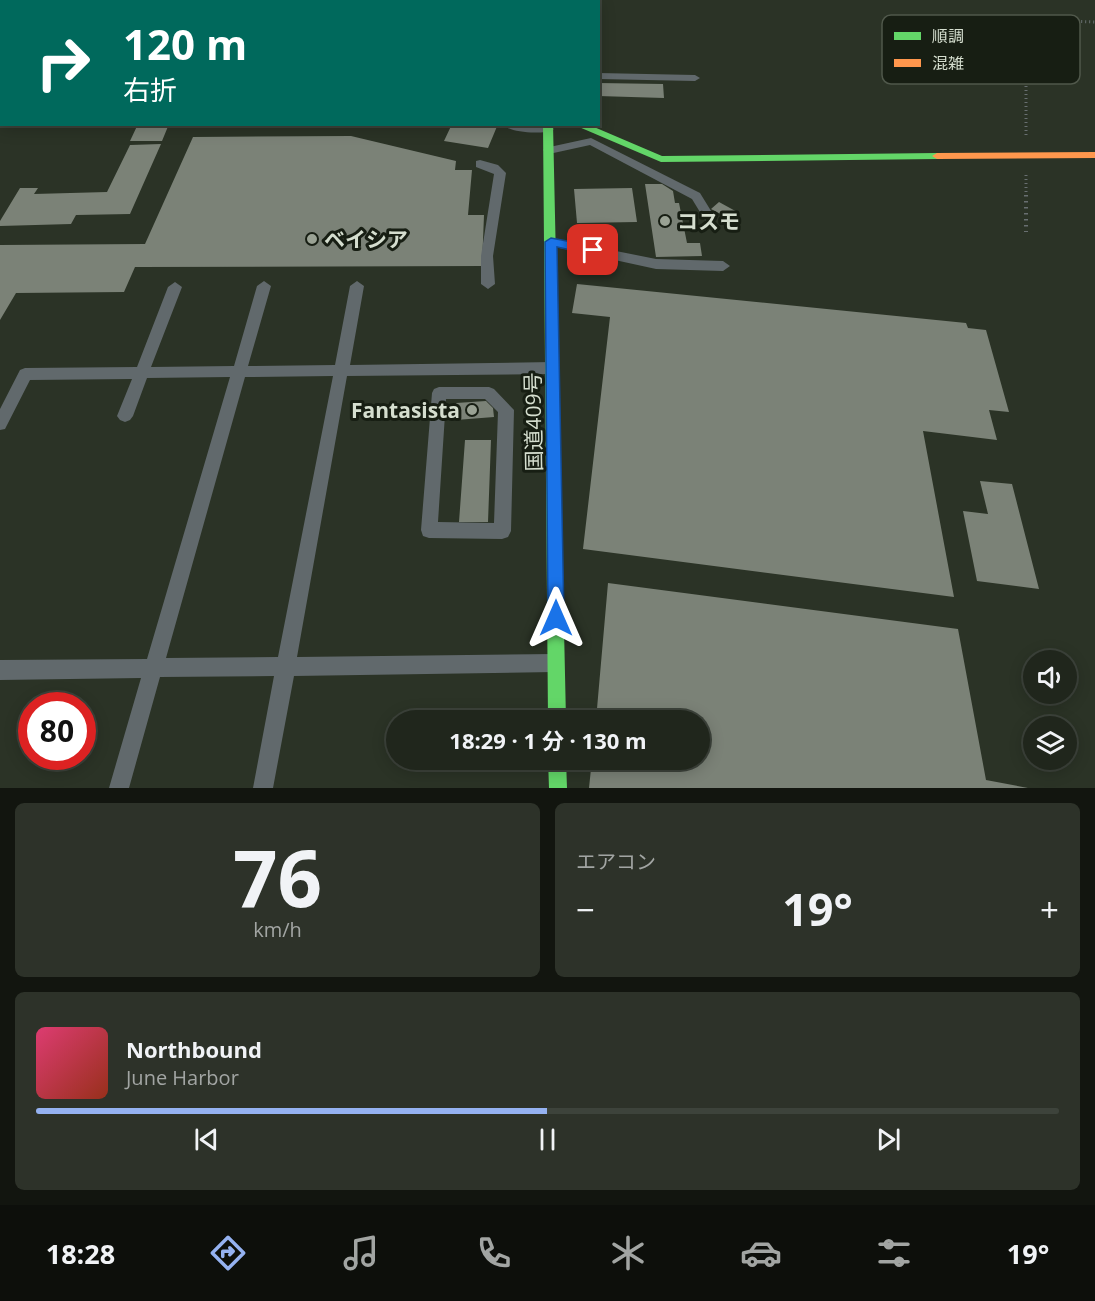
<!DOCTYPE html>
<html lang="ja">
<head>
<meta charset="utf-8">
<style>
  :root { --surface:#20261c; --page:#2d3229; --text:#f1f3f6; --muted:#a2a5a3; --line:#3d433b; --accent:#95b2f1 }
  body { margin:0; font-family:"Open Sans","Noto Sans JP",sans-serif; background:var(--page); color:var(--text); height:100vh; display:flex; flex-direction:column; font-size:22px; white-space:nowrap }
  * { box-sizing:border-box; margin:0 }
  p { font-size:20px; color:var(--muted) }
  .icon { flex:none; width:33px; height:33px; fill:none; stroke:currentColor; stroke-width:2; stroke-linecap:round; stroke-linejoin:round }
  .map { position:relative; height:788px; overflow:hidden }
  .drawer { display:flex; flex-direction:column; gap:15px; padding:15px; background:#12150f; flex:1 }
  .drawer>* { flex:none }
  .top-card { position:absolute; left:0px; top:0px; width:600px; height:126px; box-shadow:0 3px 15px #0003,0 0 0 2px var(--line); background:#00695c; color:#fff; overflow:hidden }
  .fabs { position:absolute; left:1023px; top:650px; display:grid; gap:12px }
  .fabs a { display:grid; place-items:center; width:54px; height:54px; border-radius:50%; background:var(--surface); box-shadow:0 3px 15px #0003,0 0 0 2px var(--line); font-size:30px }
  .speed { position:absolute; left:18px; top:692px; display:flex; gap:12px; font-size:30px; font-weight:700; text-align:center }
  .speed>* { display:grid; place-content:center; width:78px; height:78px; border-radius:50%; background:var(--surface); box-shadow:0 3px 15px #0003,0 0 0 2px var(--line); line-height:1 }
  .speed .limit { border:9px solid #d22; background:#fff; color:#111 }
  .pin { position:absolute; display:grid; place-items:center; width:51px; height:51px; color:#fff; margin:-26px; border-radius:12px; box-shadow:0 3px 9px #0006 }
  .me { position:absolute; width:66px; margin:-33px; rotate:0deg; stroke-linejoin:round; filter:drop-shadow(0 0 4px #0008) }
  .turn { display:flex; align-items:center; gap:21px; height:126px; padding:0 24px; font-size:27px }
  .turn .icon { width:78px; height:78px; stroke-width:2.5 }
  .turn b { display:block; font-size:42px; line-height:51px }
  .big { font-size:45px; font-weight:700; line-height:1.1 }
  .drawer .widget { flex:1; display:flex; flex-direction:column; justify-content:center; gap:9px; min-width:0; padding:0 21px; border-radius:9px; background:var(--page) }
  .drawer .dial { align-items:center; gap:0 }
  .dial b { font-size:78px; line-height:1 }
  .song { display:flex; align-items:center; gap:18px }
  .cover { width:72px; height:72px; border-radius:9px; background:linear-gradient(135deg,hsl(340 70% 55%),hsl(10 70% 35%)) }
  .played { height:6px; border-radius:3px; background:linear-gradient(90deg,var(--accent) 50%,var(--line) 50%) }
  .keys { display:flex; justify-content:space-around; direction:ltr }
  .heat { display:flex; justify-content:space-between; align-items:center; font-size:33px; direction:ltr }
  .drawer .tiles { flex:1; display:grid; gap:15px; grid-template-columns:1fr 1fr }
  .widget:last-child { grid-column:span 2 }
  .trip { position:absolute; left:386px; top:710px; width:324px; height:60px; border-radius:30px; background:var(--surface); box-shadow:0 3px 15px #0003,0 0 0 2px var(--line); font-weight:700; line-height:60px; text-align:center }
  .tab-bar { display:flex; height:96px; justify-content:space-around; align-items:center; background:#0d0f0b; color:var(--muted) }
  .tab-bar .icon { width:42px; height:42px }
  .tab-bar .selected { color:var(--accent) }
  .tab-bar b { font-size:27px; color:var(--text) }
  .map>svg:first-child { display:block }
  .building { fill:#7b8277 }
  .lines { fill:none; stroke-linecap:round; stroke-linejoin:round }
  .path-far1 { stroke:#686f70; stroke-width:3; stroke-dasharray:1 3; stroke-linecap:butt }
  .path { stroke:#686f70; stroke-width:4; stroke-dasharray:1.5 4.5; stroke-linecap:butt }
  .lane { fill:#61696c; fill-rule:evenodd }
  .street { fill:#61696c; fill-rule:evenodd }
  .fast { fill:#63d668; fill-rule:evenodd }
  .slow { fill:#ff974d; fill-rule:evenodd }
  .route { fill:#1a73e8; stroke:#114b97; stroke-width:1.5 }
  .poi-dot { fill:#9aa294; stroke:#171e13; stroke-width:2 }
  .labels { text-anchor:middle; dominant-baseline:central; stroke-width:6; stroke-linejoin:round; paint-order:stroke }
  .poi-label { font-size:21px; font-weight:bold; fill:#d5decf; stroke:#171e13; text-anchor:start }
  .street-label { font-size:21px; fill:#d5decf; stroke:#171e13 }
  .key { fill:#171e13; stroke:#50584b; stroke-width:1.5 }
  .key-label { font-size:16px; fill:#d5decf }
</style>
</head>
<body>
<div class="map">
<svg width="1095" height="788" viewBox="0 0 1095 788">
  <rect width="100%" height="100%" fill="#2b3326"/>
  <path class="building" d="M 598,83 L 663,84 L 664,98 L 598,96 Z
    M 138,124 L 169,124 L 162,141 L 130,141 Z
    M 452,124 L 498,124 L 488,148 L 444,141 Z
    M 351,136 L 456,161 L 455,170 L 472,170 L 468,215 L 484,215 L 482,266 L 135,267 L 124,292 L 16,293 L 0,320 L 0,245 L 145,244 L 193,137 Z
    M 161,144 L 130,214 L 76,215 L 71,224 L 0,226 L 0,221 L 20,188 L 38,188 L 34,194 L 107,192 L 130,145 Z
    M 645,184 L 662,184 L 673,191 L 675,203 L 679,203 L 687,243 L 700,243 L 702,256 L 656,257 Z
    M 632,188 L 637,222 L 577,223 L 574,189 Z
    M 719,202 L 739,213 L 732,220 L 711,209 Z
    M 577,284 L 966,323 L 968,328 L 986,330 L 1009,412 L 989,410 L 997,440 L 923,431 L 954,597 L 583,549 L 610,317 L 572,313 Z
    M 486,401 L 493,408 L 494,417 L 456,420 L 456,403 Z
    M 465,440 L 491,440 L 488,522 L 459,522 Z
    M 980,481 L 1012,484 L 1039,589 L 977,581 L 963,511 L 988,514 Z
    M 608,583 L 958,629 L 986,780 L 1028,788 L 589,788 L 592,759 L 699,759 L 699,720 L 596,720 Z"/>
  <g class="lines">
    <path class="path-far1" d="M 1026,135 L 1026,73 L 994,19 L 1095,22
      M 1026,175 L 1026,196"/>
    <path class="path" d="M 1026,195 L 1026,232"/>
    <path class="lane" d="M 598,73 L 695,75 L 700,78 L 695,81 L 598,79 Z
      M 0,103 L 2,103 L 2,109 L 0,109 Z
      M 509,124 L 548,126 L 554,129 C 545,135 515,133 506,127 Z
      M 591,138 L 700,193 L 716,219 L 714,222 L 706,222 L 692,199 L 590,145 L 549,154 L 543,150 L 545,148 Z
      M 480,160 L 498,165 L 506,173 L 493,256 L 495,284 L 488,289 L 481,284 L 481,256 L 494,174 L 476,167 L 476,161 Z
      M 551,238 L 656,259 L 723,261 L 730,266 L 723,271 L 656,269 L 546,245 L 545,242 Z
      M 264,281 L 271,286 L 248,366 L 335,365 L 350,286 L 357,281 L 364,286 L 350,365 L 553,362 L 558,364 L 560,368 L 558,372 L 553,374 L 347,376 L 297,657 L 554,654 L 561,656 L 563,663 L 561,670 L 554,672 L 294,676 L 273,788 L 253,788 L 274,676 L 160,677 L 129,788 L 109,788 L 141,678 L 0,680 L 0,660 L 147,659 L 230,377 L 147,378 L 133,416 L 130,420 L 125,422 L 120,420 L 117,416 L 132,379 L 30,380 L 5,429 L 0,430 L 0,409 L 20,370 L 25,368 L 137,367 L 168,287 L 175,282 L 182,287 L 151,367 L 234,366 L 257,286 ZM 333,376 L 278,657 L 166,658 L 245,377 Z
      M 439,387 L 489,387 L 494,389 L 514,410 L 511,531 L 508,537 L 502,539 L 429,538 L 423,536 L 421,530 L 432,393 L 434,389 ZM 446,399 L 485,399 L 498,412 L 494,523 L 438,522 Z"/>
    <path class="street" d="M 66,0 L 84,0 L 65,2 Z
      M 182,0 L 200,0 L 200,2 L 182,2 Z
      M 222,0 L 241,0 L 242,2 L 223,2 Z"/>
    <path class="fast" d="M 543,124 L 553,124 L 566,720 L 548,720 Z
      M 572,124 L 587,124 L 662,156 L 937,153 L 942,156 L 937,159 L 661,162 Z
      M 548,759 L 566,759 L 567,788 L 549,788 Z"/>
    <path class="slow" d="M 536,0 L 544,0 L 545,2 L 537,2 Z
      M 1095,152 L 1095,158 L 937,159 L 932,156 L 937,153 Z"/>
  </g>
  <path class="route" d="M 551,238 L 593,246 L 599,250 L 593,255 L 557,247 L 564,618 L 562,623 L 556,626 L 550,623 L 548,618 L 545,242 Z"/>
  <g class="poi-dot">
    <circle cx="665" cy="221" r="6"/>
    <circle cx="312" cy="239" r="6"/>
    <circle cx="472" cy="410" r="6"/>
  </g>
  <g class="labels">
    <g class="poi-label">
      <text x="677" y="221">コスモ</text>
      <text x="324" y="239">ベイシア</text>
      <text x="460" y="410" text-anchor="end">Fantasista</text>
    </g>
    <g class="street-label">
      <text transform="translate(533 422) rotate(-91)">国道409号</text>
    </g>
  </g>
  <rect x="882" y="15" width="198" height="69" rx="9" class="key"/>
  <rect x="894" y="32" width="27" height="8" fill="#63d668"/>
  <rect x="894" y="59" width="27" height="8" fill="#ff974d"/>
  <g class="key-label">
    <text x="932" y="42">順調</text>
    <text x="932" y="69">混雑</text>
  </g>
</svg>
<div class="fabs">
<a><svg class="icon" aria-label="sound" viewBox="0 0 24 24"><path d="M4 9h4l5-4v14l-5-4H4zM17 9q2 3 0 6"/></svg></a>
<a><svg class="icon" aria-label="layers" viewBox="0 0 24 24"><path d="M12 4l9 5-9 5-9-5zM3 14l9 5 9-5"/></svg></a>
</div>
<div class="speed"><div class="limit">80</div></div>
<div class="pin" style="left:593px;top:250px;background:#d93025"><svg class="icon" aria-label="arrive" viewBox="0 0 24 24"><path d="M6 21V4h12l-3 4 3 4H6"/></svg></div>
<svg class="me" style="left:556px;top:618px" viewBox="-20 -20 40 40"><path d="M0-17L14 15 0 8-14 15z" fill="#1a73e8" stroke="#fff" stroke-width="4"/></svg>
<div class="trip">18:29 · 1 分 · 130 m</div>
<div class="top-card">
<div class="turn"><svg class="icon" aria-label="right" viewBox="0 0 24 24"><path d="M7 20v-9h11M14 6l5 5-5 5"/></svg><div><b>120 m</b>右折</div></div>
</div>
</div>
<section class="drawer">
<div class="tiles">
<div class="widget dial"><b>76</b><p>km/h</p></div>
<div class="widget"><p>エアコン</p>
<div class="heat"><a>−</a><b class="big">19°</b><a>+</a></div>
</div>
<div class="widget">
<div class="song"><i class="cover"></i><div><b>Northbound</b><p>June Harbor</p></div></div>
<div class="played"></div>
<div class="keys"><svg class="icon" aria-label="previous" viewBox="0 0 24 24"><path d="M18 5L8 12l10 7zM5 5v14"/></svg><svg class="icon" aria-label="pause" viewBox="0 0 24 24"><path d="M8 5v14M16 5v14"/></svg><svg class="icon" aria-label="next" viewBox="0 0 24 24"><path d="M6 5l10 7-10 7zM19 5v14"/></svg></div>
</div>
</div>
</section>
<nav class="tab-bar">
<b>18:28</b>
<svg class="icon selected" aria-label="directions" viewBox="0 0 24 24"><path d="M12 3l9 9-9 9-9-9zM9 14v-3h6M13 9l2 2-2 2"/></svg>
<svg class="icon" aria-label="music" viewBox="0 0 24 24"><path d="M9 18V5l10-2v13"/><circle cx="6" cy="18" r="3"/><circle cx="16" cy="16" r="3"/></svg>
<svg class="icon" aria-label="phone" viewBox="0 0 24 24"><path d="M5 4h4l2 5-3 2q2 4 5 5l2-3 5 2v4C11 20 4 13 5 4z"/></svg>
<svg class="icon" aria-label="climate" viewBox="0 0 24 24"><path d="M12 3v18M4 7l16 10M4 17L20 7"/></svg>
<svg class="icon" aria-label="car" viewBox="0 0 24 24"><path d="M5 17H2v-5l4-1 3-4h7l3 4 3 1v5h-3M9 17h6M6 11h13"/><circle cx="7" cy="17" r="2"/><circle cx="17" cy="17" r="2"/></svg>
<svg class="icon" aria-label="filters" viewBox="0 0 24 24"><path d="M4 7h16M4 17h16"/><circle cx="9" cy="7" r="2"/><circle cx="15" cy="17" r="2"/></svg>
<b>19°</b>
</nav>
</body>
</html>
